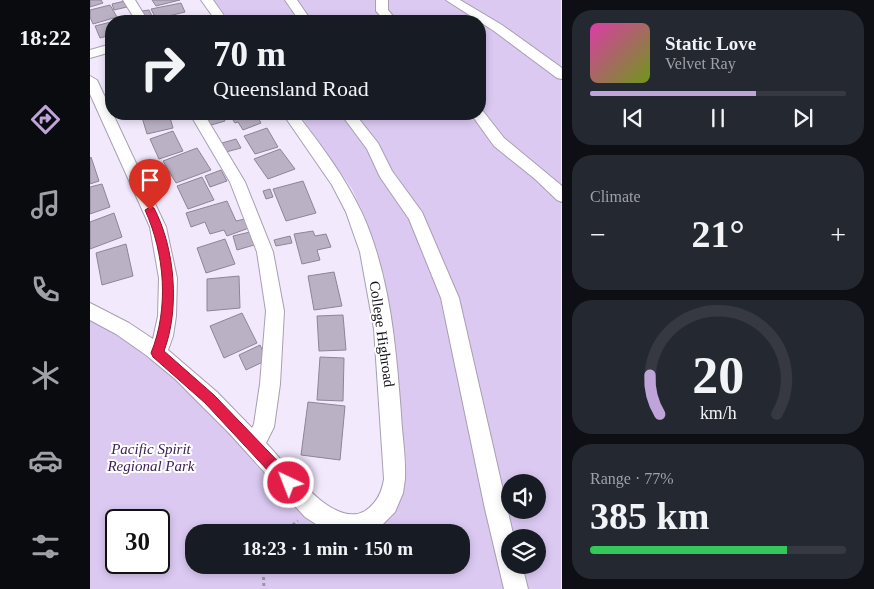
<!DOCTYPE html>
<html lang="en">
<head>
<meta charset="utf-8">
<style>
  :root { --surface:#171b24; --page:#242831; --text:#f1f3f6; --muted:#9ea1a6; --line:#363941; --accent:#bfa4da }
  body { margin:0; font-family:"Times New Roman",serif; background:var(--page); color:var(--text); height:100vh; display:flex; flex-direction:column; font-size:19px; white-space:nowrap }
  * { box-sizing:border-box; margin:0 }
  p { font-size:16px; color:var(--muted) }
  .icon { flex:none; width:28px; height:28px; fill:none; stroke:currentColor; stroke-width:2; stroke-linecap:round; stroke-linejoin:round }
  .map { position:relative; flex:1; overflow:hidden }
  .sheet { display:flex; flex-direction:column; gap:10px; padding:10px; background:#0d0f14; width:312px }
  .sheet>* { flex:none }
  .hud { position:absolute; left:15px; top:15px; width:381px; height:105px; border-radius:20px; box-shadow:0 2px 8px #0003; background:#171b24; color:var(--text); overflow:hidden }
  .tools { position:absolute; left:411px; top:474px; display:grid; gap:10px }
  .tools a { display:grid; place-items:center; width:45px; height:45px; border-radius:50%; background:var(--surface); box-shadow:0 2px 8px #0003; font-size:25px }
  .speed { position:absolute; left:15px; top:509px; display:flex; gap:10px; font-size:25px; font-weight:700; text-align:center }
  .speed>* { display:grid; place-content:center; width:65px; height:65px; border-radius:50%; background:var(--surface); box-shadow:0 2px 8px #0003; line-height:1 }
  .speed .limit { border:2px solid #111; border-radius:8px; background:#fff; color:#111 }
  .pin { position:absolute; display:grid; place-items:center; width:42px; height:42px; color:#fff; margin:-51px -21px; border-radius:50% 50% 50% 0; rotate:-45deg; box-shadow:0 0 5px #0007 }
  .pin .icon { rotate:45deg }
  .me { position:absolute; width:55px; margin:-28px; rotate:317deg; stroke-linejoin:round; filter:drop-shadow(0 0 4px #0008) }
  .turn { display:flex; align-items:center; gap:18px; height:105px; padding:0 25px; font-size:22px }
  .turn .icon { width:65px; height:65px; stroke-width:2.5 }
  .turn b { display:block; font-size:35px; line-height:42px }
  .big { font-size:38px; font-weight:800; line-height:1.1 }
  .sheet .card { flex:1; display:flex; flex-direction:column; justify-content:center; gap:8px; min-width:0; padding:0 18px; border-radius:20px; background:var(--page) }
  .sheet .dial { align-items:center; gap:0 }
  .dial svg { height:130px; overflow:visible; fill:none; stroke:var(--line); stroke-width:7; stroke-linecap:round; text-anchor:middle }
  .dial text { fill:var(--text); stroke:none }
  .song { display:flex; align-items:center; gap:15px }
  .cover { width:60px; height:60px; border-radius:8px; background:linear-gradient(135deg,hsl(320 70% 55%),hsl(80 70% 35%)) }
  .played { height:5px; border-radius:2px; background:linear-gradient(90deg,var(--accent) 65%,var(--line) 65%) }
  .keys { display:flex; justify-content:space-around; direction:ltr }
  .heat { display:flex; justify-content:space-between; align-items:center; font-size:28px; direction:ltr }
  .charge { height:8px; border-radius:4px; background:linear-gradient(90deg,#34c759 77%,var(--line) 0) }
  .trip { position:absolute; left:95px; top:524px; width:285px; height:50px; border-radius:20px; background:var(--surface); box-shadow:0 2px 8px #0003; font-weight:800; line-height:50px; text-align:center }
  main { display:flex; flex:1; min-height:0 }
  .tab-bar { display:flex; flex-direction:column; width:90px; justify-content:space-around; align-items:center; background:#090b0e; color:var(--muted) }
  .tab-bar .icon { width:35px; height:35px }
  .tab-bar .active { color:var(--accent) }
  .tab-bar b { font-size:22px; color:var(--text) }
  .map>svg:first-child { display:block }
  .green { fill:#dbc9f2; fill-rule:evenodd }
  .building { fill:#bab1c5; stroke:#8d8597 }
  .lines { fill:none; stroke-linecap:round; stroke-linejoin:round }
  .minor-casing { stroke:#a79fb2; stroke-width:2 }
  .path { stroke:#9b95a4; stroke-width:3; stroke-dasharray:3 3; stroke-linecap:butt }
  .minor { fill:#fff; fill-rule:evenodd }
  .route { fill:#e11d48; stroke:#92132f }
  .labels { text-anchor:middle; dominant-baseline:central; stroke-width:4; stroke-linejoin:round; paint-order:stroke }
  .street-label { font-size:15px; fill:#120f16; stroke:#fff }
  .park-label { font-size:15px; font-style:italic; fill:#3d2158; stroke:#fff }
</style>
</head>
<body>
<main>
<nav class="tab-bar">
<b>18:22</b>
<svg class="icon active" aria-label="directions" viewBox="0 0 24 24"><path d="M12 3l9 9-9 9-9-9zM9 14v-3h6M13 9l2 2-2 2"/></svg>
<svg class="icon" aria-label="music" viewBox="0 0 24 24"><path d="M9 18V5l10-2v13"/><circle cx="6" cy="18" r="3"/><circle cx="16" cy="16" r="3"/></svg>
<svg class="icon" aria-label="phone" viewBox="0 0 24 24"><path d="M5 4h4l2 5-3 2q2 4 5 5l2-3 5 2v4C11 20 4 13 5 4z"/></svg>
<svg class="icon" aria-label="climate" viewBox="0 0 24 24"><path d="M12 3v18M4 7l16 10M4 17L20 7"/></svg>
<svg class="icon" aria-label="car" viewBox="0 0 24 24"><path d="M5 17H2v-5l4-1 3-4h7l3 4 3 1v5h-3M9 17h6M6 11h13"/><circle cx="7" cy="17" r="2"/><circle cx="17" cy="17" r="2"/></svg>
<svg class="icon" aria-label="filters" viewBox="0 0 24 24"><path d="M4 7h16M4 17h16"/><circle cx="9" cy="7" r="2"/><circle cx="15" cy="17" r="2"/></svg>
</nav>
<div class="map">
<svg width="472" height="589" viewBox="0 0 472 589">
  <rect width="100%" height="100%" fill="#f2e9fd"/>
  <path class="green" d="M 124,0 L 471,0 L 471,589 L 0,589 L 0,320 C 87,365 151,446 217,516 L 232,527 L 248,532 L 104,532 L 104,565 L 371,565 L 371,532 L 275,532 L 292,525 L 310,501 L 316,470 L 309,388 L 295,280 L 275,217 L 262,189 L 209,114 L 390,114 L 390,21 L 140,21 ZM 420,482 L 448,482 L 448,510 L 420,510 ZM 26,520 L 69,520 L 69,562 L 26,562 ZM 420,538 L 448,538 L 448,565 L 420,565 Z"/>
  <path class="building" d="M 0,0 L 11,0 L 13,3 L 0,7 Z
    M 62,0 L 90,0 L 66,6 Z
    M 35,1 L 37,7 L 24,10 L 22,4 Z
    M 91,3 L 95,12 L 66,19 L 61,9 Z
    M 20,5 L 27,17 L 3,24 L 0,17 L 0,10 Z
    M 59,10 L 63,18 L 56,19 L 52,11 Z
    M 21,22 L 21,35 L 10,38 L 5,26 Z
    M 51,114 L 79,114 L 83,128 L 57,134 Z
    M 132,114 L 135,121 L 121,125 L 117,118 Z
    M 139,114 L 166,114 L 171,123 L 153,130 L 148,122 L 145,123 Z
    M 177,128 L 188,147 L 165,154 L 154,136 Z
    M 83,131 L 93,151 L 69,159 L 60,139 Z
    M 146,139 L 151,148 L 136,152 L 132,143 Z
    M 107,148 L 121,170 L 86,183 L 73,161 Z
    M 190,149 L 205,169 L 178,179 L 164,159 Z
    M 1,157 L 9,181 L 0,184 L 0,158 Z
    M 131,170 L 137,181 L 120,187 L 115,176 Z
    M 112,177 L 124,200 L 98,209 L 87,186 Z
    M 213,181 L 226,213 L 196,221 L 183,189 Z
    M 12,184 L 20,207 L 0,214 L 0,187 Z
    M 180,189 L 183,197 L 176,199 L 173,191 Z
    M 137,201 L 146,221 L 155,219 L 159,228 L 137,236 L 134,230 L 120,234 L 115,222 L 101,227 L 96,213 Z
    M 24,213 L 32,237 L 0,249 L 0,222 Z
    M 223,231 L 225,236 L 236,234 L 241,247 L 227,250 L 230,260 L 212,264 L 204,234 Z
    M 160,232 L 164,245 L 147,250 L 143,236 Z
    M 200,236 L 202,243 L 186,246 L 184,240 Z
    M 135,239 L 145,264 L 116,273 L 107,248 Z
    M 36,244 L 43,276 L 12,285 L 6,253 Z
    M 244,272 L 252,306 L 224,310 L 218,276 Z
    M 149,276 L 150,308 L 117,311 L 117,279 Z
    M 152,313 L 167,343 L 134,358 L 120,326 Z
    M 253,315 L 256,350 L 229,351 L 227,316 Z
    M 170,345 L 177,360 L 156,370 L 149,355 Z
    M 230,357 L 254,358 L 253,401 L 227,400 Z
    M 218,402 L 255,406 L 250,460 L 211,455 Z"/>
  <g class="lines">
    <defs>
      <path id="minor" d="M 33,0 L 45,0 L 58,21 L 46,21 Z
        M 111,0 L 123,0 L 138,21 L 126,21 Z
        M 195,0 L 207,0 L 218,16 L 218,21 L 206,21 L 206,16 Z
        M 286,0 L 298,0 L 298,10 L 307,21 L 295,21 L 286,11 Z
        M 356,0 L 370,0 L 412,25 L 472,68 L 472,79 L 467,78 L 404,31 Z
        M 21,44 L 21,52 L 0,58 L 0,50 Z
        M 0,76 L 7,80 L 76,227 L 87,278 L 86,316 L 83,336 L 78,350 L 127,392 L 162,428 L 164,424 L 170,384 L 176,311 L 167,252 L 140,182 L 100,114 L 114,114 L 155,182 L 183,252 L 194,311 L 190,384 L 184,427 L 176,443 C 196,463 242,530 275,511 C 287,503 292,492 294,479 L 284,329 L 270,252 L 256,212 L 242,185 L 193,114 L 207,114 C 231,145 255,177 272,213 C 300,275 306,346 311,414 C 312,435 316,457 315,479 L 313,493 L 305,512 L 290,527 L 278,532 L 243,532 L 232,528 L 215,517 L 139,433 L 85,379 L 56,355 L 26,334 L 0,320 L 0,303 L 39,323 L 63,339 L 68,316 L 69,278 L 60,227 L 0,94 Z
        M 390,110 L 393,111 L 414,138 L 472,186 L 472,202 L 467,200 L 445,179 L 404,146 L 381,114 L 390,114 Z
        M 251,114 L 265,114 L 288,143 L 302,171 L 332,212 L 369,298 L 424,538 L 420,538 L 420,565 L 432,565 L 438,589 L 414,589 L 395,509 L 351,298 L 319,219 L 290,177 L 277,149 Z"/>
    </defs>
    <use href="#minor" class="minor-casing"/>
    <path class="path" d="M 193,532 L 208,521
      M 173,565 L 174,589"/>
    <use href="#minor" class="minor"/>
  </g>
  <path class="route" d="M 60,207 L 64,208 C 85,248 90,309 74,351 L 124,395 L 204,478 L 206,483 L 204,488 L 199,490 L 194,488 L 115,403 L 63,357 L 61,353 C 79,309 75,254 55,210 Z"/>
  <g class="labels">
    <g class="street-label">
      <text transform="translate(292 334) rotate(82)">College Highroad</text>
    </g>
    <g class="park-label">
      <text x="61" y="449">Pacific Spirit<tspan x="61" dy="17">Regional Park</tspan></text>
    </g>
  </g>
</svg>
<div class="tools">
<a><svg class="icon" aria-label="sound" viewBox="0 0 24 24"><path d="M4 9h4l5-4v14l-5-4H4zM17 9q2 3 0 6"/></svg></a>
<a><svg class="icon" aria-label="layers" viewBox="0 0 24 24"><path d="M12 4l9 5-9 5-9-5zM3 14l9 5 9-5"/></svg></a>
</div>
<div class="speed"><div class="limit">30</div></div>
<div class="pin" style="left:60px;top:210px;background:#d93025"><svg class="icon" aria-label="arrive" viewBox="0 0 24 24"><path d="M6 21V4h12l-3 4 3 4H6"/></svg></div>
<svg class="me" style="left:199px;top:483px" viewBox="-20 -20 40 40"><circle r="17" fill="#e11d48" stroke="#fff" stroke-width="3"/><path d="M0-11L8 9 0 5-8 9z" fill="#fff"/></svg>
<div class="trip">18:23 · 1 min · 150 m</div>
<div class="hud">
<div class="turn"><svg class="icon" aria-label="right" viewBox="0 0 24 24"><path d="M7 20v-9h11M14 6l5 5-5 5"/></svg><div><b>70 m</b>Queensland Road</div></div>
</div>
</div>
<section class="sheet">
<div class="card">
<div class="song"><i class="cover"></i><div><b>Static Love</b><p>Velvet Ray</p></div></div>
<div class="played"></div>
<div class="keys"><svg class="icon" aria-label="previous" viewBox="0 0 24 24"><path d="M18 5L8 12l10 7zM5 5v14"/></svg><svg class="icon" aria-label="pause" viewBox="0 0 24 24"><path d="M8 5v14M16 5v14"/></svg><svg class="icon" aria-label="next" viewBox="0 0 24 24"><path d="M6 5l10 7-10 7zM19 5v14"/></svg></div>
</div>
<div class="card"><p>Climate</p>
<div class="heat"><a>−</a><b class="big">21°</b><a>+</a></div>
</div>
<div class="card dial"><svg viewBox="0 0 100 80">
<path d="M14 69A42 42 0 1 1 86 69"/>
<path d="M14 69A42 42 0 0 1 8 45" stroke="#bfa4da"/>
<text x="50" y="56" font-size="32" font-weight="700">20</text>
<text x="50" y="72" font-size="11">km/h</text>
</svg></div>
<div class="card"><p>Range · 77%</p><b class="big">385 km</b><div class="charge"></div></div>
</section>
</main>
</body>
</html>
